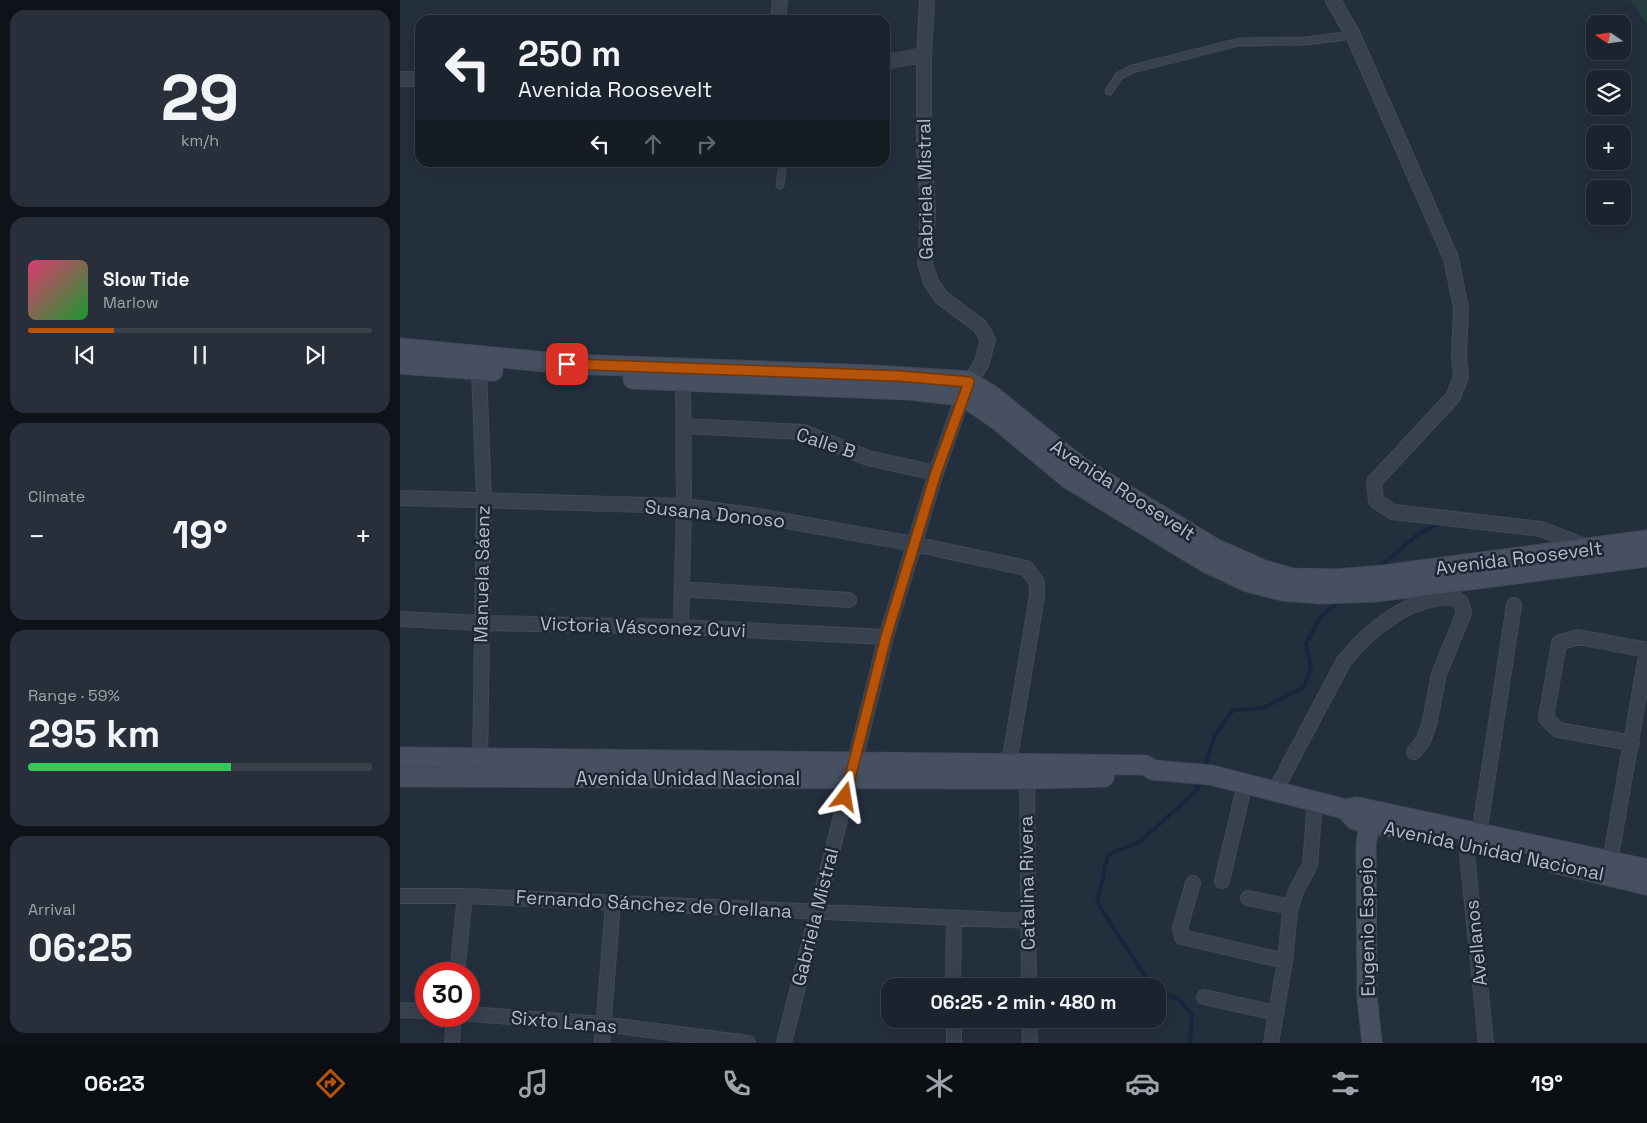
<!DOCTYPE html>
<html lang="en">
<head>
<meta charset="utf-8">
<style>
  :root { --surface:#1b232e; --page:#282f3a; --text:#f1f3f6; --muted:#a0a4aa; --line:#39404a; --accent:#b45309 }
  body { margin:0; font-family:"Space Grotesk",sans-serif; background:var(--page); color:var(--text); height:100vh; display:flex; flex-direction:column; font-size:19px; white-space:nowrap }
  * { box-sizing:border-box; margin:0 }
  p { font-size:16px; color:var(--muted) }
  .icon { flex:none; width:28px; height:28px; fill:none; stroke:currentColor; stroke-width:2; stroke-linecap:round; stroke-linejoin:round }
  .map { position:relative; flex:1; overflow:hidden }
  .details { display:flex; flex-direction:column; gap:10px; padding:10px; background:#0f1319; width:400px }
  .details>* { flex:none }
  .top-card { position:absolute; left:15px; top:15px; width:475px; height:152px; border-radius:15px; box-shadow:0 5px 20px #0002,0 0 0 1px var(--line); background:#1b232e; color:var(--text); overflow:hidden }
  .needle { width:32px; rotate:283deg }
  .tools { position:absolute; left:1186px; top:15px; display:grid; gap:10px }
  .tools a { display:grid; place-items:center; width:45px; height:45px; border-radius:10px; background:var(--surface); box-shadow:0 5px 20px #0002,0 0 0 1px var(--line); font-size:25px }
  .speed { position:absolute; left:15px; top:962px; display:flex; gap:10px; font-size:25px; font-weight:700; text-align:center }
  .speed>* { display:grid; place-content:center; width:65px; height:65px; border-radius:50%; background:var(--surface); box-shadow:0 5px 20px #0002,0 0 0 1px var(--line); line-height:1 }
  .speed .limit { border:8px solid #d22; background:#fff; color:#111 }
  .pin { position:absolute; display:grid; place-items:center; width:42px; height:42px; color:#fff; margin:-21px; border-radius:10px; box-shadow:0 2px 8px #0006 }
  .me { position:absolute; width:55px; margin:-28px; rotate:14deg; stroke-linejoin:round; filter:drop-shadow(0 0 4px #0008) }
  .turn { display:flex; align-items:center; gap:18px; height:105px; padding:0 20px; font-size:22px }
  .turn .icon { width:65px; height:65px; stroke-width:2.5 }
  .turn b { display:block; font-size:35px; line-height:42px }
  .lanes { display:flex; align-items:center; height:48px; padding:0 20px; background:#0003; justify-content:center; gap:25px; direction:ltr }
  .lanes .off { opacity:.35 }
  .big { font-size:38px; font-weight:700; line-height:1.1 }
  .details .tile { flex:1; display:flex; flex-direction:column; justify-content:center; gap:8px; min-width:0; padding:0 18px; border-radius:15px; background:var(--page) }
  .details .dial { align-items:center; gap:0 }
  .dial b { font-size:65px; line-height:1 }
  .song { display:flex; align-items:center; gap:15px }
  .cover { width:60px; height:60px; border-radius:8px; background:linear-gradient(135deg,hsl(340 70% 55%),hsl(130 70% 35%)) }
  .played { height:5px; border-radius:2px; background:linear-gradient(90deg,var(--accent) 25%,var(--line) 25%) }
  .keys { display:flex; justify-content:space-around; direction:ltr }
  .heat { display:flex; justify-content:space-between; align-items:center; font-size:28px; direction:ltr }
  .charge { height:8px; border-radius:4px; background:linear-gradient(90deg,#34c759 59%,var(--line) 0) }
  .trip { position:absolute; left:481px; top:978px; width:285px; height:50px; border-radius:15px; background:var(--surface); box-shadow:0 5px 20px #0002,0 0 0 1px var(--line); font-weight:700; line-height:50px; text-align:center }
  .menu { display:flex; height:80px; justify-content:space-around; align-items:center; background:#0b0e12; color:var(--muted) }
  .menu .icon { width:35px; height:35px }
  .menu .on { color:var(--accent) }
  .menu b { font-size:22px; color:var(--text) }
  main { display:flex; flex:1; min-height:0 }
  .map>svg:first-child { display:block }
  .green { fill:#263c3f }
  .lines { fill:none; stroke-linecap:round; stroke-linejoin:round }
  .stream { stroke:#17263c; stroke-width:4 }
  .lane-casing { stroke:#414a57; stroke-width:9 }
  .street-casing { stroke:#414a57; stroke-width:16 }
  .secondary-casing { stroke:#414a57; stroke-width:21 }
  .lane { stroke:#38414e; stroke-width:7 }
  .street { stroke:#38414e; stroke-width:14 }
  .secondary { stroke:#465061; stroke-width:19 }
  .route-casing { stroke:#753606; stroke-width:12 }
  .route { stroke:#b45309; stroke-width:9 }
  .labels { text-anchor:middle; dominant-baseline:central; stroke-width:5; stroke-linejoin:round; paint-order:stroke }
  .street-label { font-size:19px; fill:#b4bcc9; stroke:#1d2633 }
</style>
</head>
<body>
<main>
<section class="details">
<div class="tile dial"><b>29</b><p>km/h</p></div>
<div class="tile">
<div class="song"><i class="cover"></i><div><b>Slow Tide</b><p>Marlow</p></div></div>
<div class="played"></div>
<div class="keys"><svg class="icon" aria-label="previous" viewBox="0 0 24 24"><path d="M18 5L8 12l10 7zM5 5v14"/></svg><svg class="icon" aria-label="pause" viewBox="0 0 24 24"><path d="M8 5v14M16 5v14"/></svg><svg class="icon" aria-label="next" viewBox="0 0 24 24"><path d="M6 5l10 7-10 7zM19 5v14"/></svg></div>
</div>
<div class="tile"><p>Climate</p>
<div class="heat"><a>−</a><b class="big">19°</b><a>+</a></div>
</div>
<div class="tile"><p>Range · 59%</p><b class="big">295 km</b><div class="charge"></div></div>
<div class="tile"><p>Arrival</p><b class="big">06:25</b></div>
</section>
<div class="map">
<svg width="1247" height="1043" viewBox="0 0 1247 1043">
  <rect width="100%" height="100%" fill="#242f3e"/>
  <path class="green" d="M 1230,0 L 1247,0 L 1247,24 Z"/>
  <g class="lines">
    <path class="stream" d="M 977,569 L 1016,536 L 1039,523
      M 804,769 L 814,737 L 833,710 L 864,708 L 904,687 L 911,668 L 906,644 L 920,617 L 941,600
      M 751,986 L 697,902 L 708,855 L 741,841 L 797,790 L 800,781
      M 758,993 L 779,999 L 792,1015 L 790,1043"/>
    <defs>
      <path id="lane" d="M 709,91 L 719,76 L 732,69 L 839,42 L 906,41 L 953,35
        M 380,185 L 383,162"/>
      <path id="street" d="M 933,0 L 953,35 L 1051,258 L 1061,308 L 1059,356 L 1061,377 L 1053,397 L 974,482 L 976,501 L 993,512 L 1141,529 L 1189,548
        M 378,20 L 380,0
        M 485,62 L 524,55
        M 0,79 L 20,79
        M 79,370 L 84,500 L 80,766
        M 283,426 L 403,432 L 468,458 L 536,473
        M 0,498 L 284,506 L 353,515 L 514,544 L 626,568 L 637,582 L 637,596 L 609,763
        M 282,589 L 449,600
        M 0,619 L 81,623 L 281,627 L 486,637
        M 281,627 L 284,506 L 283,382
        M 1232,743 L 1158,730 L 1146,718 L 1159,643 L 1178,637 L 1247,650
        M 627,779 L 629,986
        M 875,791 L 944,661 C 969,630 1011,595 1054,598 L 1061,602 L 1064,613 L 1039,674 L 1029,725 L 1023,741 L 1014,752
        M 1079,835 L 1114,605
        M 1066,843 L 1086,1043
        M 1210,862 L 1247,650
        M 822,881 L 845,783
        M 793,883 L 780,928 L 782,937 L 885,961 L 890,911 L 895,893 L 910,865 L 915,801
        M 0,896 L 65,896 L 627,921
        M 848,898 L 891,907
        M 57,974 L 65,896
        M 553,986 L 554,918
        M 804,997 L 876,1013
        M 0,1010 L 26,1011
        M 69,1014 L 202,1024 L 348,1043
        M 554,1019 L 554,1043
        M 629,1019 L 630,1043
        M 52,1043 L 54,1016
        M 202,1043 L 213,903
        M 384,1043 L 486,637 L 536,473 L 563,396 L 582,362 L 588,340 L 580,326 L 542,298 L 531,282 L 525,264 L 528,211 L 524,151 L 524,55 L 527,0
        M 871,1043 L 885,961"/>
      <path id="secondary" d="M 0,348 L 167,364 L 472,375 L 569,381 L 591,395 L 679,466 L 814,548 L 864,570 L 892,578 L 936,579 L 984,575 L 1247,540
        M 0,364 L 93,371
        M 233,379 L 510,390 L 563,396 L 599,421 L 669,479 L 807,563 L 848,582 L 883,591 L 921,594 L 975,592 L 1247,557
        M 0,757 L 745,765 L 753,770 L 811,775 L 945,809 L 957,807 L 1247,869
        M 0,777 L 627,779 L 704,777
        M 945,809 L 955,820 L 1003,830
        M 971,812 L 966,845 L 967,996 L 972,1043
        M 1154,863 L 1247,885"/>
    </defs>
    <use href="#lane" class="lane-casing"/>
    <use href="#street" class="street-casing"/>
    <use href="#secondary" class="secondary-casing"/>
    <use href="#lane" class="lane"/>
    <use href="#street" class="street"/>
    <use href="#secondary" class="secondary"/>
  </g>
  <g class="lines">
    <defs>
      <path id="route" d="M 167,364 L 499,376 L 569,382 L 536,473 L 486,637 L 445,797"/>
    </defs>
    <use href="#route" class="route-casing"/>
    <use href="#route" class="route"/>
  </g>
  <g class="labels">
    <g class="street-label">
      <text transform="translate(525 189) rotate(-91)">Gabriela Mistral</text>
      <text transform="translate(426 443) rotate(18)">Calle B</text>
      <text transform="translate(723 490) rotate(33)">Avenida Roosevelt</text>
      <text transform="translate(315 514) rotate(6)">Susana Donoso</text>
      <text transform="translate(1119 558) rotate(-7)">Avenida Roosevelt</text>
      <text transform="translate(82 574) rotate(-89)">Manuela Sáenz</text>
      <text transform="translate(243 627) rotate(2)">Victoria Vásconez Cuvi</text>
      <text x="288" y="778">Avenida Unidad Nacional</text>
      <text transform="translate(1094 851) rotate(12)">Avenida Unidad Nacional</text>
      <text transform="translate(627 883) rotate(-91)">Catalina Rivera</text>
      <text transform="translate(254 904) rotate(3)">Fernando Sánchez de Orellana</text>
      <text transform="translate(415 917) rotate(-76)">Gabriela Mistral</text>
      <text transform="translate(967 927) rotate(-91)">Eugenio Espejo</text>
      <text transform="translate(1076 943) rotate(-96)">Avellanos</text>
      <text transform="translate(164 1022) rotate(5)">Sixto Lanas</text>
    </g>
  </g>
</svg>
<div class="tools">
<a><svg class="needle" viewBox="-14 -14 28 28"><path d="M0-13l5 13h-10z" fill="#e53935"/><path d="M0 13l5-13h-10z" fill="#a0a4aa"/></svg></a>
<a><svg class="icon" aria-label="layers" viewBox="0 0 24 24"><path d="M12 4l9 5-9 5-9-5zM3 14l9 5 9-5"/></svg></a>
<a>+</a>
<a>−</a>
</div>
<div class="speed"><div class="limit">30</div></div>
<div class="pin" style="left:167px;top:364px;background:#d93025"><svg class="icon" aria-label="arrive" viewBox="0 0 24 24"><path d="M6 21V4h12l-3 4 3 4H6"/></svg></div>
<svg class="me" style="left:445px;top:797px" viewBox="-20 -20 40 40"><path d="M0-17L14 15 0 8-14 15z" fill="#b45309" stroke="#fff" stroke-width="4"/></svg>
<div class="trip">06:25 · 2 min · 480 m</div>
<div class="top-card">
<div class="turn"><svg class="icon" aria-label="left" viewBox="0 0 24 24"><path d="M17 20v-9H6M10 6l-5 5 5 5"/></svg><div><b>250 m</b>Avenida Roosevelt</div></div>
<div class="lanes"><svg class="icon" aria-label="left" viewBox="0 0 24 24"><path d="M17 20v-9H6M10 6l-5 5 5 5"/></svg><svg class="icon off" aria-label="ahead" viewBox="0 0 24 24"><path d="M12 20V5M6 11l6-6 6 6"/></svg><svg class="icon off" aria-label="right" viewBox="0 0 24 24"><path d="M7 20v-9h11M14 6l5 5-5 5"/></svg></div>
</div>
</div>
</main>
<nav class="menu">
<b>06:23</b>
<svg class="icon on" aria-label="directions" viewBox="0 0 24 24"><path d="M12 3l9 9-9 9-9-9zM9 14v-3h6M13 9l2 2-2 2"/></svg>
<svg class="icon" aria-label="music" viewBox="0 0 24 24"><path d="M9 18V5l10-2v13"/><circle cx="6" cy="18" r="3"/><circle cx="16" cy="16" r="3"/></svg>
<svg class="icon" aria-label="phone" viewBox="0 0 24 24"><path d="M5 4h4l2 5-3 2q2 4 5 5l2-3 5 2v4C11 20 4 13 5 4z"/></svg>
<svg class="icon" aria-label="climate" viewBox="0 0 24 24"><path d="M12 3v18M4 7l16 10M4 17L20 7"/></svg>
<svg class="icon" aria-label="car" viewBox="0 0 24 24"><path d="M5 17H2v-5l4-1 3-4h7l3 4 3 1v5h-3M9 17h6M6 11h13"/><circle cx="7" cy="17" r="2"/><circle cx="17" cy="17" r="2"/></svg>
<svg class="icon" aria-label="filters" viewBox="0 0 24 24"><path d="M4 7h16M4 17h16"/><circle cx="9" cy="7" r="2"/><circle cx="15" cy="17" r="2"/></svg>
<b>19°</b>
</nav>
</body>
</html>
